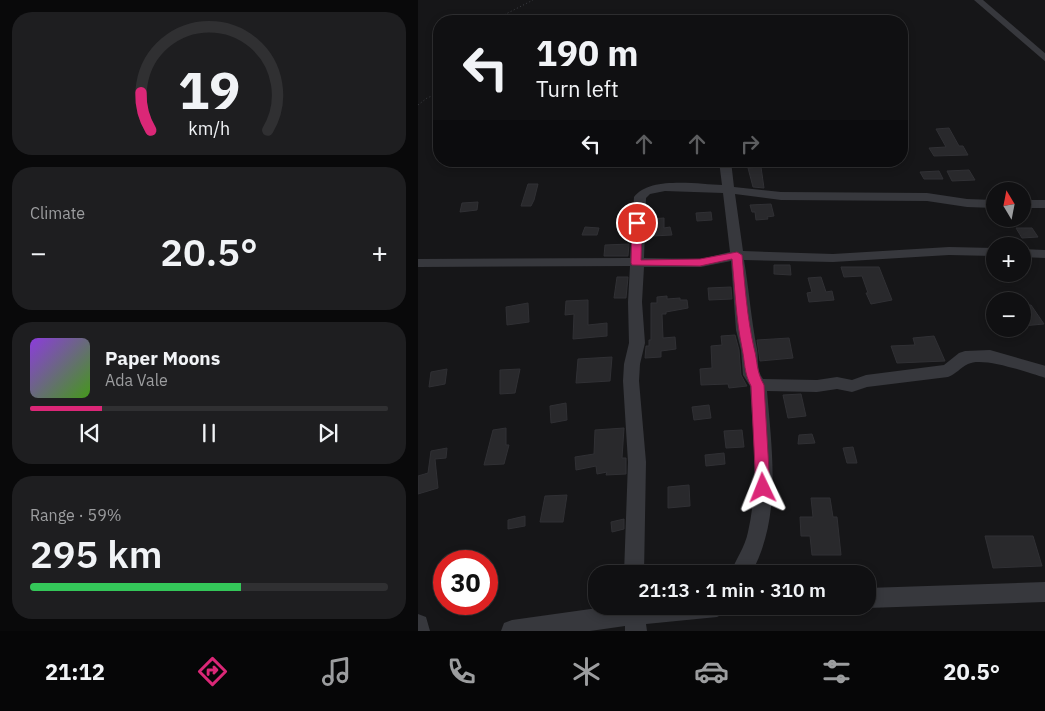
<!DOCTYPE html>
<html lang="en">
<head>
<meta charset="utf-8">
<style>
  :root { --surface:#101012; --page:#1e1e20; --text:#f1f3f6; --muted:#9c9d9f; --line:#303032; --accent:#db2777 }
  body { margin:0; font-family:"IBM Plex Sans",sans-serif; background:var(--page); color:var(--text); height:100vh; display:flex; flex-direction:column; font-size:19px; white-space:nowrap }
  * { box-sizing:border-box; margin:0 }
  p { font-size:16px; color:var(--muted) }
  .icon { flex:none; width:28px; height:28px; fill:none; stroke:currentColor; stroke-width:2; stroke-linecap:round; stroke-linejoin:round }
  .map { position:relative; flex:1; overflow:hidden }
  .details { display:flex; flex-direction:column; gap:12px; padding:12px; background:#09090a; width:418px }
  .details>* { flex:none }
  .banner { position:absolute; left:15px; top:15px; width:475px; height:152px; border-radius:20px; box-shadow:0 2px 8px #0003,0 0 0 1px var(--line); background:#101012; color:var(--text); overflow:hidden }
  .needle { width:32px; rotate:350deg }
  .buttons { position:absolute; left:568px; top:182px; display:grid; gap:10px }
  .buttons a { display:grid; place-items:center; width:45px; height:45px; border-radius:50%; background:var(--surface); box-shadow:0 2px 8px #0003,0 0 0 1px var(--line); font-size:25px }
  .speed { position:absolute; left:15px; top:550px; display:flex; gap:10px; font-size:25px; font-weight:700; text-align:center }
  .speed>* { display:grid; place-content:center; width:65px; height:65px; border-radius:50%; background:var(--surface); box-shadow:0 2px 8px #0003,0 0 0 1px var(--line); line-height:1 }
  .speed .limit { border:8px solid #d22; background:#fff; color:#111 }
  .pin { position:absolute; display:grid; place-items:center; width:42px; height:42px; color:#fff; margin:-21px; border:2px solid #fff; border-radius:50%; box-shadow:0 1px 5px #0007 }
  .me { position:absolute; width:55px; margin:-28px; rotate:358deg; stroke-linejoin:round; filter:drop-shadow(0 0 4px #0008) }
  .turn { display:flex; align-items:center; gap:18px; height:105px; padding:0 20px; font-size:22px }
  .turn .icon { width:65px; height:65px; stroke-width:2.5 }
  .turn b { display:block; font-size:35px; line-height:42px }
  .lanes { display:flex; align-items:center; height:48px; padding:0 20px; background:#0003; justify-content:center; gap:25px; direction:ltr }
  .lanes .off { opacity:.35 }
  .big { font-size:38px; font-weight:600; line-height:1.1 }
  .details .tile { flex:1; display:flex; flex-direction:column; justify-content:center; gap:8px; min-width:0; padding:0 18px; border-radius:20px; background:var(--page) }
  .details .dial { align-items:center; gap:0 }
  .dial svg { height:130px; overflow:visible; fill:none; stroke:var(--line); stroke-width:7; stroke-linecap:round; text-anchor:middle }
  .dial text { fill:var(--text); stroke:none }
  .song { display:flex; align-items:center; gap:15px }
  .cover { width:60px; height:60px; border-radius:8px; background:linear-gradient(135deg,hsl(270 70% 55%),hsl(100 70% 35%)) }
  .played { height:5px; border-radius:2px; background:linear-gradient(90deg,var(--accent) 20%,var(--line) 20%) }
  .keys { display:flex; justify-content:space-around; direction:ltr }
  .heat { display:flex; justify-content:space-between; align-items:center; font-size:28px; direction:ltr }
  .charge { height:8px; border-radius:4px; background:linear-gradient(90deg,#34c759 59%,var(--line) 0) }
  .trip { position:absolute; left:170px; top:565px; width:288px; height:50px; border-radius:20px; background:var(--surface); box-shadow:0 2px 8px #0003,0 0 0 1px var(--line); font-weight:600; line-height:50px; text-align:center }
  .dock { display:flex; height:80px; justify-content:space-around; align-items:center; background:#060607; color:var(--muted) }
  .dock .icon { width:35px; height:35px }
  .dock .on { color:var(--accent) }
  .dock b { font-size:22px; color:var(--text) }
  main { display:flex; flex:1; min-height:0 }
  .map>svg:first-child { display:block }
  .building { fill:#29292c; stroke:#303034 }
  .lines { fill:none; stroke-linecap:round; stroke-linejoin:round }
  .path { stroke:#3d3f44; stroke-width:1; stroke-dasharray:1 2.5; stroke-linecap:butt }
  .minor { fill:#37383d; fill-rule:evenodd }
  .route { fill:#db2777; stroke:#8e194d }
</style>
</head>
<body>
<main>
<section class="details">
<div class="tile dial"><svg viewBox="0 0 100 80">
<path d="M14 69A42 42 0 1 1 86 69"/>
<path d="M14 69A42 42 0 0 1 8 46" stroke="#db2777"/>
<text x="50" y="56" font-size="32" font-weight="700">19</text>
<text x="50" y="72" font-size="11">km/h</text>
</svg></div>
<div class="tile"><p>Climate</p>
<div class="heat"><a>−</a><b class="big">20.5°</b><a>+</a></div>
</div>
<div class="tile">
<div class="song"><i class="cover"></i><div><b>Paper Moons</b><p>Ada Vale</p></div></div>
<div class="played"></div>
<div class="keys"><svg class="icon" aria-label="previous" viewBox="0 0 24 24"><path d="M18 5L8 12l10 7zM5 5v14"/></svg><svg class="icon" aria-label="pause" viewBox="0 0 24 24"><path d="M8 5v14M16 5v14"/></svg><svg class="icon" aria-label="next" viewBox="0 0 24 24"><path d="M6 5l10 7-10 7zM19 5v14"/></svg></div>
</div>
<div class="tile"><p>Range · 59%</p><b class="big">295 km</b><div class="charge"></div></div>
</section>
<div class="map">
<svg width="628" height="631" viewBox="0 0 628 631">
  <rect width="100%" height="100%" fill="#161618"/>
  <path class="building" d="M 531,128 L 541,146 L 545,146 L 550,155 L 516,156 L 511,148 L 528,147 L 518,129 Z
    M 343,167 L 346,188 L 335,187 L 330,168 Z
    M 551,170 L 557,180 L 534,181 L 529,171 Z
    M 521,171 L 525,179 L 506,179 L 502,172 Z
    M 110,184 L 120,184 L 116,200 L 113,206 L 103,206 Z
    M 60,202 L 59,210 L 42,212 L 44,203 Z
    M 353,204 L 356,216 L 349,217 L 350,219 L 338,220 L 337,212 L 334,212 L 332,205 Z
    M 293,212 L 294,220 L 279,221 L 278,213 Z
    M 246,218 L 246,228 L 252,227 L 254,235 L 235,236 L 232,219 Z
    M 167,227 L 181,228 L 179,235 L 164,235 Z
    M 598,228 L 614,228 L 620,237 L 604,238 Z
    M 211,244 L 210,256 L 186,256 L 187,245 Z
    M 356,265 L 372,265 L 373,275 L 356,274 Z
    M 423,267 L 461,267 L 474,300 L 453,304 L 448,293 L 450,293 L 444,276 L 426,277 Z
    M 199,277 L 210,277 L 208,298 L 196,298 Z
    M 403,277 L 408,292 L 414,291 L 416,300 L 391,302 L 389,293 L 394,292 L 390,278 Z
    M 313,287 L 314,299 L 291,300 L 290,288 Z
    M 249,296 L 249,299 L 262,298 L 262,300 L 269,300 L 270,308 L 248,312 L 248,314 L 244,314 L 245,338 L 257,337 L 258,349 L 243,351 L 243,357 L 227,358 L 228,346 L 231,346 L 231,340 L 233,340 L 233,303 L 239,303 L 239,297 Z
    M 170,300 L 170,325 L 189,323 L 189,336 L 155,339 L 156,314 L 147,315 L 148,301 Z
    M 110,303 L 111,322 L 89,325 L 88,307 Z
    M 613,305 L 626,324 L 604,326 L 604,306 Z
    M 317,335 L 321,350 L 323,375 L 329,386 L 311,388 L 310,384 L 283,385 L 282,369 L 294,368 L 293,346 L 304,345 L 303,336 Z
    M 516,336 L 527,361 L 479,363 L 473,346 L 497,345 L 495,338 Z
    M 371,338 L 375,358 L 342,361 L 339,340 Z
    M 194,357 L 192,381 L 158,383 L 160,359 Z
    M 29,369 L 27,384 L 11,387 L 13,372 Z
    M 102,369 L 97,393 L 82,394 L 82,370 Z
    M 383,394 L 388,416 L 370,418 L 365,395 Z
    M 148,403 L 149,420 L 133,423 L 132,406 Z
    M 291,405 L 293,418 L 276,420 L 274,407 Z
    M 88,428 L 88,445 L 91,445 L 86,464 L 66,465 L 75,430 Z
    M 206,428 L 204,458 L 208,458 L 208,474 L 188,475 L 189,472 L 179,474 L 178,466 L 158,470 L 157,457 L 176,454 L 177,430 Z
    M 324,430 L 326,447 L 308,448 L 306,431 Z
    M 394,434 L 397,443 L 380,444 L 381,435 Z
    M 435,447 L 439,463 L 429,463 L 425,448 Z
    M 29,448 L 28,458 L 17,459 L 20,488 L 0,494 L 0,476 L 10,473 L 13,451 Z
    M 306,453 L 307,464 L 288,466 L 287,455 Z
    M 271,485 L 272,506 L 250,508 L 250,487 Z
    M 149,495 L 145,522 L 122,522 L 127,496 Z
    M 393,498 L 412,498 L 415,517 L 419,517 L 423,555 L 394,555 L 392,536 L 383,536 L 382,517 L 395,517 Z
    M 107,516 L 107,526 L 90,529 L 90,520 Z
    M 206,519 L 206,529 L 194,532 L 193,522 Z
    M 567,536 L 615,536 L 624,566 L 575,568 Z"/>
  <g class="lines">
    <path class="path" d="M 78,21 L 86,15 L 115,0
      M 0,105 L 9,98 L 21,93"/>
    <path class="minor" d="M 556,0 L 565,0 L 628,54 L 628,62 Z
      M 301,161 L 313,161 L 316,187 L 363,192 L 509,193 L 549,199 L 576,200 L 576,208 L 549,207 L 509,201 L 363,200 L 317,194 L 325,251 L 415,254 L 531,247 L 576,248 L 576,256 L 531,255 L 415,262 L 326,260 C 331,289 333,319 339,349 C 341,359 338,370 345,379 L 399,380 L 419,377 L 434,380 L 448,375 L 526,365 L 541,353 L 547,351 L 572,350 L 628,366 L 628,378 C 611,373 565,356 550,364 C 542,368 538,374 530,377 L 449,387 L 434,392 L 419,389 L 399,392 L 349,391 C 354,453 364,517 333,574 L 312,574 C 318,559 327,547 330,532 C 341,484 335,434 332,386 L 325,375 L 323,350 L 318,330 L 313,261 L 283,267 L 226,267 L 224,302 L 227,343 L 222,364 L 221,381 L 228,462 L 226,574 L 206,574 L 210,462 L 205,381 L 206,364 L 211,343 L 210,302 L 212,266 L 0,267 L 0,259 L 212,258 L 216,197 C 231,176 280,184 304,185 ZM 247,191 L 305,193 L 312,252 L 283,259 L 226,258 L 228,198 L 232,194 Z
      M 604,200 L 628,200 L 628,208 L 604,208 Z
      M 604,249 L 628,250 L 628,258 L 604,257 Z
      M 628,582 L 628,602 L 449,608 L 444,606 L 449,606 L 449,588 Z
      M 194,606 L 310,606 L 307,613 L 299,617 L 228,624 L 229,631 L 207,631 L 207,626 L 172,631 L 83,631 L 86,623 L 94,620 Z
      M 0,614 L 8,617 L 12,631 L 0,631 Z"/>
  </g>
  <path class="route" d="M 219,220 L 224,223 L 223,260 L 282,259 L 319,252 L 324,255 C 327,286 329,317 336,348 C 340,363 338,371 346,385 L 352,488 L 350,493 L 345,494 L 340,493 L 338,488 L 333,386 C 326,373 327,362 324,348 C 318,319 317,289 314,259 L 282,266 L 214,265 L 213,263 L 214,223 Z"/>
</svg>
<div class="buttons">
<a><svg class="needle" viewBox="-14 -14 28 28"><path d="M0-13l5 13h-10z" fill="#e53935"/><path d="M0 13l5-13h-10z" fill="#9c9d9f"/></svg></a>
<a>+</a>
<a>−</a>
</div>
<div class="speed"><div class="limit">30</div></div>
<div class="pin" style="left:219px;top:223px;background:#d93025"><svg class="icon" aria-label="arrive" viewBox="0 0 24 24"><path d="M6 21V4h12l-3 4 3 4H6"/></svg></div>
<svg class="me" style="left:345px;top:488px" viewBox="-20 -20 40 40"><path d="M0-17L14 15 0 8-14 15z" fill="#db2777" stroke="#fff" stroke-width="4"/></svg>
<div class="trip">21:13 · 1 min · 310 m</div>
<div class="banner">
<div class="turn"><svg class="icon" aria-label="left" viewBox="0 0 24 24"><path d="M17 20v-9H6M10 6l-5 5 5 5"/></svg><div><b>190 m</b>Turn left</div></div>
<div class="lanes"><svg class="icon" aria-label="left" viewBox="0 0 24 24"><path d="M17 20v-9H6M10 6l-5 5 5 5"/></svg><svg class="icon off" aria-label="ahead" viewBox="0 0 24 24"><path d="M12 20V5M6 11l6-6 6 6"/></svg><svg class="icon off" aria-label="ahead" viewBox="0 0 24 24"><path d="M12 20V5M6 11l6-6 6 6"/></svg><svg class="icon off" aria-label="right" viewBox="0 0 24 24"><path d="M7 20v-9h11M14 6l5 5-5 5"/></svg></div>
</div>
</div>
</main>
<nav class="dock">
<b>21:12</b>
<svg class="icon on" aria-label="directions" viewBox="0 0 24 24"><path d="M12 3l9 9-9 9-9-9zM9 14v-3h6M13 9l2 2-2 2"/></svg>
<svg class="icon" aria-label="music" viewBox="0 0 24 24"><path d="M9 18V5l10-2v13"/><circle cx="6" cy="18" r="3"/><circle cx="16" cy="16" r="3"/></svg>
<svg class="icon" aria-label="phone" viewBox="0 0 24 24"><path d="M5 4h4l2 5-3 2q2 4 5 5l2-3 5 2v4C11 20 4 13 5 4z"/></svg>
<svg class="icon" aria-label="climate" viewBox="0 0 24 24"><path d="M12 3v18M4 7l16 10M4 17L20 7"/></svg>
<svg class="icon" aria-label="car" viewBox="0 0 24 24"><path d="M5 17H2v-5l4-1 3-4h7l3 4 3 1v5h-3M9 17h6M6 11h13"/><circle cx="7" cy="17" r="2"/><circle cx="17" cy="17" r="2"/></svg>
<svg class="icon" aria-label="filters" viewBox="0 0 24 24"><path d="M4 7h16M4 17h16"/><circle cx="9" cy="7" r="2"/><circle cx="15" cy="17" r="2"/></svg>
<b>20.5°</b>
</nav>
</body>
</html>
